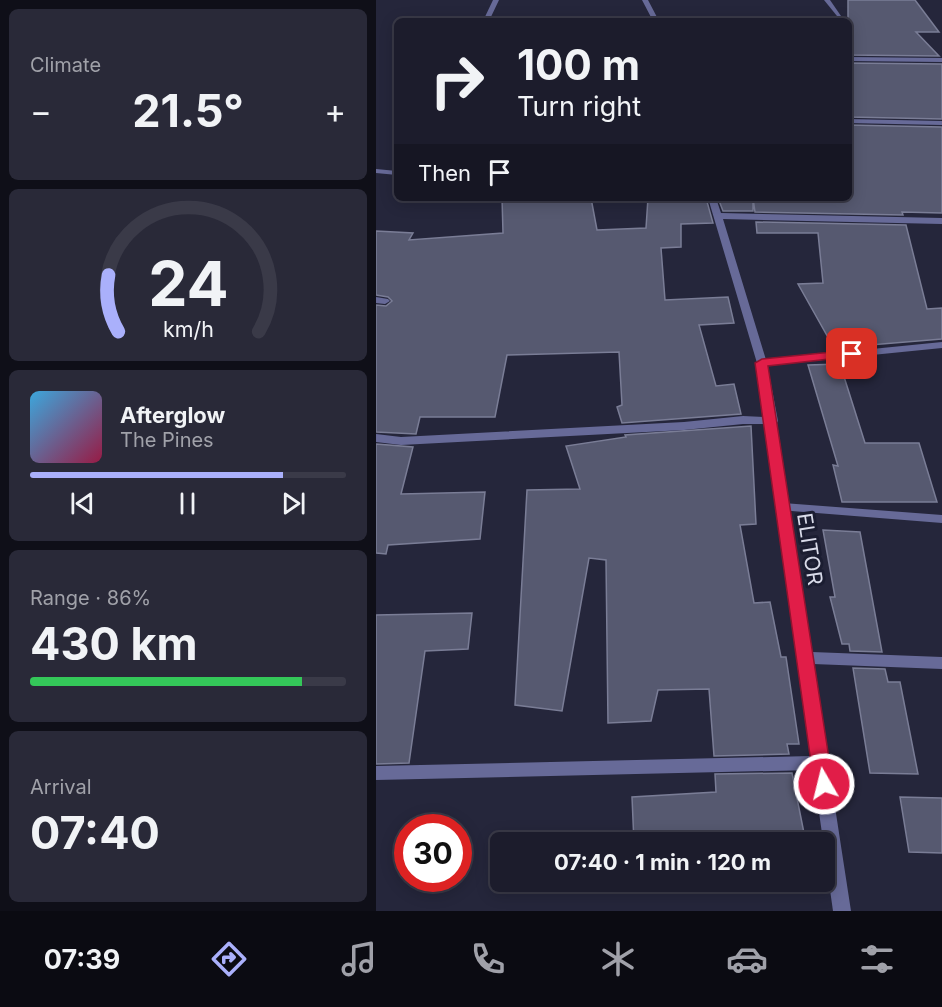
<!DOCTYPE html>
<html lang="en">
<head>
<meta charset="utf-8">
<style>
  :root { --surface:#1c1c2c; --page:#292938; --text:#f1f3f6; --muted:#a0a1a9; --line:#3a3a48; --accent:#aab0fb }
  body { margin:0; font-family:Inter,sans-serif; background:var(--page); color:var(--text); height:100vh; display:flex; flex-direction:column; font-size:22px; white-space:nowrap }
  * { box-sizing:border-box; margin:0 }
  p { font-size:20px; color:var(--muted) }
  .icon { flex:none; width:33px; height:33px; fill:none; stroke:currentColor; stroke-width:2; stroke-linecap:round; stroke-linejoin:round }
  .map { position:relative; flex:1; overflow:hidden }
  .side { display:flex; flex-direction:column; gap:9px; padding:9px; background:#0f0f18; width:376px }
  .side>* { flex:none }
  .guide { position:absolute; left:18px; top:18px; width:458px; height:183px; border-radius:9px; box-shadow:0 3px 15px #0003,0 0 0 2px var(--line); background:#1c1c2c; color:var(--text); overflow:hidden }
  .speed { position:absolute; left:18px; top:814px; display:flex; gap:12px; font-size:30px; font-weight:700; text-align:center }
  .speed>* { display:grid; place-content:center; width:78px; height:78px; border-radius:50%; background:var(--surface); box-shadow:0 3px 15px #0003,0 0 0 2px var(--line); line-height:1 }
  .speed .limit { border:9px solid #d22; background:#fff; color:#111 }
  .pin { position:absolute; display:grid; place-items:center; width:51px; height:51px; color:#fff; margin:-26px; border-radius:12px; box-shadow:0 3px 9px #0006 }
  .me { position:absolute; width:66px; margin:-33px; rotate:352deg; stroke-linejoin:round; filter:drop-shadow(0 0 4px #0008) }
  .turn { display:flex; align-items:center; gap:21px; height:126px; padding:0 24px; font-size:27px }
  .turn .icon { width:78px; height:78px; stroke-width:2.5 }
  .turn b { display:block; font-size:42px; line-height:51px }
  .then { display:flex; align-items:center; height:57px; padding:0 24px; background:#0003; gap:12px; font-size:22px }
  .big { font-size:45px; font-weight:700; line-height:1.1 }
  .side .widget { flex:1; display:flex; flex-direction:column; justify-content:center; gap:9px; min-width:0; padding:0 21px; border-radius:9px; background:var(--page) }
  .side .dial { align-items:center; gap:0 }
  .dial svg { height:156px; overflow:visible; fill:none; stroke:var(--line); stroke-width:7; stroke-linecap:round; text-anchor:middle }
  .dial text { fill:var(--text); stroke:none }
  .song { display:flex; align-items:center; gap:18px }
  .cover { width:72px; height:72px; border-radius:9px; background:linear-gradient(135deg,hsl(200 70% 55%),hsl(340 70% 35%)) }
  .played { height:6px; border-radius:3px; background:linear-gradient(90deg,var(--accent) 80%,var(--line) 80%) }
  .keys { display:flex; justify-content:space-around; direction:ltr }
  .heat { display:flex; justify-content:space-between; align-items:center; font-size:33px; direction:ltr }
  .charge { height:9px; border-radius:4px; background:linear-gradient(90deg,#34c759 86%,var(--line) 0) }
  .trip { position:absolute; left:114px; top:832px; width:345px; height:60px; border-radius:9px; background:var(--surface); box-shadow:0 3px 15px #0003,0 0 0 2px var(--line); font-weight:700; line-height:60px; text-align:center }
  .menu { display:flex; height:96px; justify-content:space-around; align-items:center; background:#0b0b12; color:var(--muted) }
  .menu .icon { width:42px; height:42px }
  .menu .on { color:var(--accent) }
  .menu b { font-size:27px; color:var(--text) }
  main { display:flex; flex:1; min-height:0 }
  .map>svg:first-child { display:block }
  .building { fill:#565970; stroke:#7a7d96; stroke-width:1.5 }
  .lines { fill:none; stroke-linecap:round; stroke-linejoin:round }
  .lane { fill:#676a98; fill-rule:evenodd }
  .street { fill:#676a98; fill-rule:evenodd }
  .route { fill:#e11d48; stroke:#92132f; stroke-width:1.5 }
  .labels { text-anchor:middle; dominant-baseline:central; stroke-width:6; stroke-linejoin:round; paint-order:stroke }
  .street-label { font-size:21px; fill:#d9dbe9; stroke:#1b1d31 }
</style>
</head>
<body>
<main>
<section class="side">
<div class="widget"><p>Climate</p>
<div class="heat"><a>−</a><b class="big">21.5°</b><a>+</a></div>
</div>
<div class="widget dial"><svg viewBox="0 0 100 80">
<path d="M14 69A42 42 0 1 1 86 69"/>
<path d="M14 69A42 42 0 0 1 9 40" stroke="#aab0fb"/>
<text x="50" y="56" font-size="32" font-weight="700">24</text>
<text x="50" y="72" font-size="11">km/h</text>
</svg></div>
<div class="widget">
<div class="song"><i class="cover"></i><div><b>Afterglow</b><p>The Pines</p></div></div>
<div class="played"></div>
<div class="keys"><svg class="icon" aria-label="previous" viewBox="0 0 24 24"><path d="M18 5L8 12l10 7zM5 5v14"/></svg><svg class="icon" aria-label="pause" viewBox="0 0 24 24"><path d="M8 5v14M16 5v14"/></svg><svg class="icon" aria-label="next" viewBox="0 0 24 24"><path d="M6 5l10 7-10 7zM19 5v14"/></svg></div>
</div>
<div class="widget"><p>Range · 86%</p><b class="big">430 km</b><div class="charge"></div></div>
<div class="widget"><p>Arrival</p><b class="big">07:40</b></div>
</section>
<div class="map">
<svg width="566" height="911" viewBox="0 0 566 911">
  <rect width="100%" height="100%" fill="#25263b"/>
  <path class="building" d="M 472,0 L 539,0 L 563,32 L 540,32 L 563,56 L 472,55 Z
    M 472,63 L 566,64 L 566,119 L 472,117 Z
    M 472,125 L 566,127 L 566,213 L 526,212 L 527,215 L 379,212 L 377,198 L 472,198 Z
    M 126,198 L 215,198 L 221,230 L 270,228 L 272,198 L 330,198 L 337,223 L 305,224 L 305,247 L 285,248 L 289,300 L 352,297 L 358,323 L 323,325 L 340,386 L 358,384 L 365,414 L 246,423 L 241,407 L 246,405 L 243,352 L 131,355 L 119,417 L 44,417 L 40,434 L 0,432 L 0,305 L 10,306 L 16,301 L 12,297 L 0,295 L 0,231 L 37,233 L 33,240 L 127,233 Z
    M 342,198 L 377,198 L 377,211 L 347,211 Z
    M 380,222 L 530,225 L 551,309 L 566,308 L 566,339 L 458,348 L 422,284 L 447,283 L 442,233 L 381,233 Z
    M 464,364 L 489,443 L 543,443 L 561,502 L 466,502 L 457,465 L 462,466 L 432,365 Z
    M 375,426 L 380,524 L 364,525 L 378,603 L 394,602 L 405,657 L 410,657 L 423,744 L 411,744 L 413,754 L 338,756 L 333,689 L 282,690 L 275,721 L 232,723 L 230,560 L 213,558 L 186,711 L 139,705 L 151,490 L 204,489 L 190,446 L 250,437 L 249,435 Z
    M 0,444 L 37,447 L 25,494 L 109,492 L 104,539 L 12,545 L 10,554 L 0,553 Z
    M 447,530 L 484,532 L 506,652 L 474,651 L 473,644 L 466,644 L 454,597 L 459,597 Z
    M 96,613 L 92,649 L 49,651 L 33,763 L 0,764 L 0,615 Z
    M 477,668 L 509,669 L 512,682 L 524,682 L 542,774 L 494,773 Z
    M 416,773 L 430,843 L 258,843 L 256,797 L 340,792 L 339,774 Z
    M 524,797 L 566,798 L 566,853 L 533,852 Z"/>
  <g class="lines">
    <path class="lane" d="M 566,342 L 566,348 L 386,366 L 381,363 L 386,360 Z
      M 407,503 L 566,515 L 566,523 L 403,510 L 401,507 Z"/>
    <path class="street" d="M 117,0 L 123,0 L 113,21 L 107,21 Z
      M 266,0 L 272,0 L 283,21 L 277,21 Z
      M 448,0 L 454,0 L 465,16 L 461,16 Z
      M 472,57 L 566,58 L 566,62 L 472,61 Z
      M 472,119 L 566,121 L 566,125 L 472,123 Z
      M 0,169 L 21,171 L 21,175 L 0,173 Z
      M 332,198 L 340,198 L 345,213 L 566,218 L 566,224 L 347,219 L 391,363 L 402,421 L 401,423 L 436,652 L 566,657 L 566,669 L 437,664 L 475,911 L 457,911 L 437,770 L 0,780 L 0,766 L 435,756 L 389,424 L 367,424 L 308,430 L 25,445 L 0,442 L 0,434 L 25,437 L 308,422 L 367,416 L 388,417 L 381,363 Z
      M 0,297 L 12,299 L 14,301 L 9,304 L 0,303 Z"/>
  </g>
  <path class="route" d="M 476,350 L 482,354 L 480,356 L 392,366 L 457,784 L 454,790 L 448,793 L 441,790 L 438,784 L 379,363 L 386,359 Z"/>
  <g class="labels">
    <g class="street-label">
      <text transform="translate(434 549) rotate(81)">ELITOR</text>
    </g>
  </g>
</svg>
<div class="speed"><div class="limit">30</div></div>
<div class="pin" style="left:476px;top:354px;background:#d93025"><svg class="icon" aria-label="arrive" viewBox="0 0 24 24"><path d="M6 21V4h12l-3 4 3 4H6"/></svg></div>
<svg class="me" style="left:448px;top:784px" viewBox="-20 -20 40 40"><circle r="17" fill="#e11d48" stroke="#fff" stroke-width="3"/><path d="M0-11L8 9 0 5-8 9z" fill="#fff"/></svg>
<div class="trip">07:40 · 1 min · 120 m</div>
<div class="guide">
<div class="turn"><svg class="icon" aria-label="right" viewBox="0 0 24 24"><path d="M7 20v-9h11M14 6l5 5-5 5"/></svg><div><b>100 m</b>Turn right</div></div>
<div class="then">Then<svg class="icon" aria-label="arrive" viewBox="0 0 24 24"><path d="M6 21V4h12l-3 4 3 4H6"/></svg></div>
</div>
</div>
</main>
<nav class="menu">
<b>07:39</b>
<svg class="icon on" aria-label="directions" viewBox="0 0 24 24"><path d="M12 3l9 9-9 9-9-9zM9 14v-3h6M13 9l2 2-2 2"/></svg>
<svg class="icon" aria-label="music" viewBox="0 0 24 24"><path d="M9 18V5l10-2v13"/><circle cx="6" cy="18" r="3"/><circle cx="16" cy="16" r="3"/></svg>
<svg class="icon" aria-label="phone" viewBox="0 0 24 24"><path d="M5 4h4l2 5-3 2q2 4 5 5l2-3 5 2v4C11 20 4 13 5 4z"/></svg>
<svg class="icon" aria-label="climate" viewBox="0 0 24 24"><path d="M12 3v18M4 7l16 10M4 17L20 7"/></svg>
<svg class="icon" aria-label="car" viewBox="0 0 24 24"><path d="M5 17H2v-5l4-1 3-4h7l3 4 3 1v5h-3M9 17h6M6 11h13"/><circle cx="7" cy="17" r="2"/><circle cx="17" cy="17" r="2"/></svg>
<svg class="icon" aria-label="filters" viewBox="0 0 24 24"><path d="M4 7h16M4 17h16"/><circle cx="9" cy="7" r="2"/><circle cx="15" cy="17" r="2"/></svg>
</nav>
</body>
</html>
